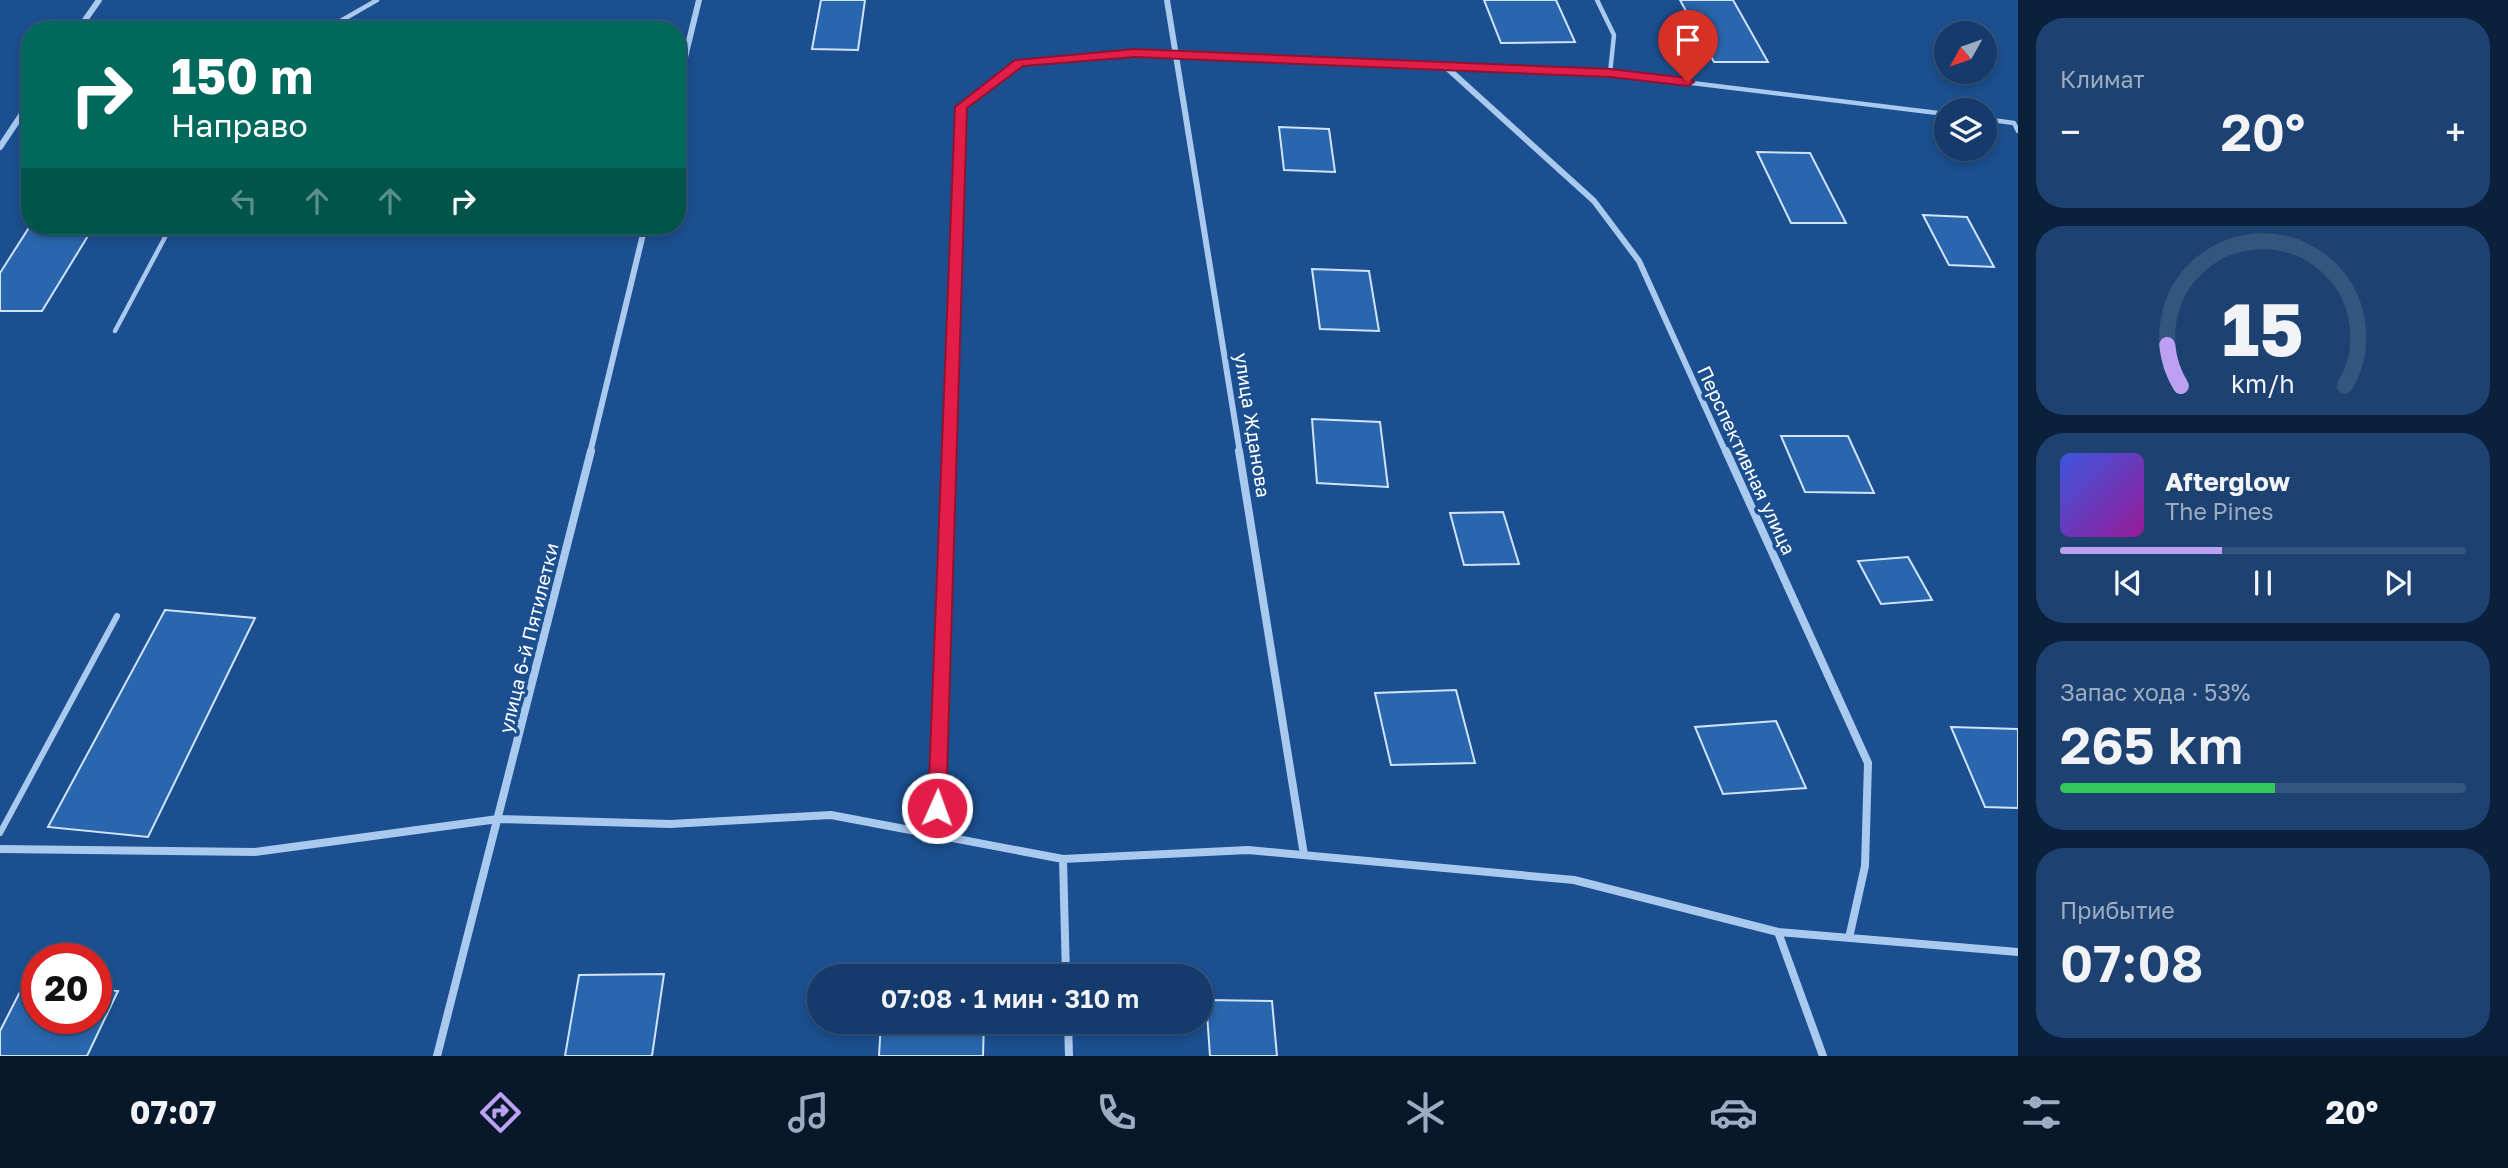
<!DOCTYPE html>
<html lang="ru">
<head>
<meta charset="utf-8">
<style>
  :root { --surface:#143b6b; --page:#1d4271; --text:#f1f3f6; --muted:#9dadc1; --line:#33557e; --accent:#bca0f2 }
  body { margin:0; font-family:"Golos Text",sans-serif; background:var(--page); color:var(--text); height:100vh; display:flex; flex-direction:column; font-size:26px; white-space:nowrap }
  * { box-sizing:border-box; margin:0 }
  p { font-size:23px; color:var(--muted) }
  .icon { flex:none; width:38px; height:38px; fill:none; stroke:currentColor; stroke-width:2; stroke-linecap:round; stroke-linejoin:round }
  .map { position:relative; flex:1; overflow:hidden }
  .panel { display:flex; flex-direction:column; gap:18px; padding:18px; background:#0b203b; width:490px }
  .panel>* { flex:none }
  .hud { position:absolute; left:21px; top:21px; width:665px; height:214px; border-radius:28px; box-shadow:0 4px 10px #0003,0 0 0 2px var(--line); background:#00695c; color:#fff; overflow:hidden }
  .needle { width:46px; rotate:230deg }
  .controls { position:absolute; left:1934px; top:21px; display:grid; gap:14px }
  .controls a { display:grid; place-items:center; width:63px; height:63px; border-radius:50%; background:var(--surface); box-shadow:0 4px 10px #0003,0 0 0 2px var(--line); font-size:35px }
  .speed { position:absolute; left:21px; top:943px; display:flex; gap:14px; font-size:35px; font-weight:700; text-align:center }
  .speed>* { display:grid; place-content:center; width:91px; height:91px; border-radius:50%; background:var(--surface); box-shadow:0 4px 10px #0003,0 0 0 2px var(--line); line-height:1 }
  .speed .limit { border:10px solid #d22; background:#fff; color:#111 }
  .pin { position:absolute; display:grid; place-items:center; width:60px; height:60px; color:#fff; margin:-72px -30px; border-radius:50% 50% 50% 0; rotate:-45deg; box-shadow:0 0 7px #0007 }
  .pin .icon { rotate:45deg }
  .me { position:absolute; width:77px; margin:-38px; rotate:2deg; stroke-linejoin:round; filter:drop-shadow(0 0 5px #0008) }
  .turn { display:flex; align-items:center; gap:24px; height:147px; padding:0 35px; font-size:32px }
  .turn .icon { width:91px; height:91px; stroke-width:2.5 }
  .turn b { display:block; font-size:49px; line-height:60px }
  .lanes { display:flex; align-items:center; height:66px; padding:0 35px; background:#0003; justify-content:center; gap:35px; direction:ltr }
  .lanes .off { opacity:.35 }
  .big { font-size:52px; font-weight:600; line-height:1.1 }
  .panel .card { flex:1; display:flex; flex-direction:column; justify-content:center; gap:10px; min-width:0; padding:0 24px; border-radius:28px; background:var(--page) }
  .panel .dial { align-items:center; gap:0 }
  .dial svg { height:182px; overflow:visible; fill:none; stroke:var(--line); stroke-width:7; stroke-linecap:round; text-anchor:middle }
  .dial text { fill:var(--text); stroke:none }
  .song { display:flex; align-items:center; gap:21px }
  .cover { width:84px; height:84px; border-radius:10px; background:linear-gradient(135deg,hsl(230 70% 55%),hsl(300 70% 35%)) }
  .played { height:7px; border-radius:4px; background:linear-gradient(90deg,var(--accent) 40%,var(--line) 40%) }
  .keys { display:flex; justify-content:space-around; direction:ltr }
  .heat { display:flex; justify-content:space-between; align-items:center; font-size:38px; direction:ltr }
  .charge { height:10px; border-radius:5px; background:linear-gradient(90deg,#34c759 53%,var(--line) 0) }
  .trip { position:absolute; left:807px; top:964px; width:406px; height:70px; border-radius:35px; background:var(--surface); box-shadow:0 4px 10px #0003,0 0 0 2px var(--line); font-weight:600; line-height:70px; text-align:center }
  .tab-bar { display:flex; height:112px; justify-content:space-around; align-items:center; background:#08182b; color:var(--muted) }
  .tab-bar .icon { width:49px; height:49px }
  .tab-bar .active { color:var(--accent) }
  .tab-bar b { font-size:32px; color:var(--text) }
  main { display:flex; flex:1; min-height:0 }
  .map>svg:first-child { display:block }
  .building { fill:#2a66ad; stroke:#cfe3fa; stroke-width:2 }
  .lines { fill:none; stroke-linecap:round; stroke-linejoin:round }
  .lane-far1 { stroke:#a9c9ee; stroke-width:4.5 }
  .lane { stroke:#a9c9ee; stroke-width:6 }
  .street-far1 { stroke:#a9c9ee; stroke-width:6 }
  .street { stroke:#a9c9ee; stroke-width:8 }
  .route { fill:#e11d48; stroke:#92132f; stroke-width:2 }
  .labels { text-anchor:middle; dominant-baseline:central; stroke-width:7; stroke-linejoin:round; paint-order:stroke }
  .street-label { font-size:19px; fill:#fff; stroke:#1b4f8f }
</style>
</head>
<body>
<main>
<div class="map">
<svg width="2018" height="1056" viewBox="0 0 2018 1056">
  <rect width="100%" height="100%" fill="#1b4f8f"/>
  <path class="building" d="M 821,0 L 865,0 L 858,50 L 812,49 Z
    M 1484,0 L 1556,0 L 1575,42 L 1501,43 Z
    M 1680,0 L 1733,0 L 1768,62 L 1714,62 Z
    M 1279,127 L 1329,129 L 1335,172 L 1284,170 Z
    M 1757,152 L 1810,153 L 1846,223 L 1791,223 Z
    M 1923,215 L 1967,217 L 1994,267 L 1949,265 Z
    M 30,226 L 94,226 L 42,311 L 0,311 L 0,273 Z
    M 1312,269 L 1369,271 L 1379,331 L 1320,329 Z
    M 1312,419 L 1380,422 L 1388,487 L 1317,483 Z
    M 1781,436 L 1848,436 L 1874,493 L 1805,492 Z
    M 1503,512 L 1519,564 L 1464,565 L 1450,513 Z
    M 1908,557 L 1932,600 L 1881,604 L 1858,561 Z
    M 165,610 L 255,618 L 148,837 L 48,827 Z
    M 1456,690 L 1475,763 L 1391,765 L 1375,693 Z
    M 1776,721 L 1806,788 L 1723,794 L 1695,727 Z
    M 1951,727 L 2018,729 L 2018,808 L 1985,807 Z
    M 664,974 L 652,1056 L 565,1056 L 579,975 Z
    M 25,982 L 37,983 L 37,1018 L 96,1018 L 96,989 L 118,991 L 87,1056 L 0,1056 L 0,1031 Z
    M 1206,1000 L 1272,1001 L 1277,1056 L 1210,1056 Z
    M 881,1022 L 984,1022 L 983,1056 L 879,1056 Z"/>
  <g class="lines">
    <path class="lane-far1" d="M 1597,0 L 1614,35 L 1610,73
      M 325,30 L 377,0
      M 1984,119 L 2014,123 L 2018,131
      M 115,331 L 171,226
      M 949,453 L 961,107 L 1020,62 L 1135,53 L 1610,73 L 1946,114"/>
    <path class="lane" d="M 0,833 L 117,616
      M 936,835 L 949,451"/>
    <path class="street-far1" d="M 1167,0 L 1240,453
      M 78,30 L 99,0
      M 1445,66 L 1594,201 L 1639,261 L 1726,453
      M 677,90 L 699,0
      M 0,147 L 30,102
      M 590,453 L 645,226"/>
    <path class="street" d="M 1239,451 L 1304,855
      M 1726,451 L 1868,763 L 1865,866 L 1849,938
      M 0,849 L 255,852 L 498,819 L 670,824 L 831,815 L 1063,859 L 1248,850 L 1574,880 L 1778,932 L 2018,952
      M 1063,859 L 1066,976
      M 1778,932 L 1823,1056
      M 1068,1022 L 1069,1056
      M 437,1056 L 591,451"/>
  </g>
  <path class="route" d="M 1135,49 L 1610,69 L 1688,78 L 1694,82 L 1688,86 L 1610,77 L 1135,57 L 1023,66 L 967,108 L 946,808 L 944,815 L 937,817 L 931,815 L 928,808 L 955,107 L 1015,60 Z"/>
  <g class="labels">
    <g class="street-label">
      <text transform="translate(1253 425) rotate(81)">улица Жданова</text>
      <text transform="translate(1747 460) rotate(65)">Перспективная улица</text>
      <text transform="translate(528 638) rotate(-76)">улица 6-й Пятилетки</text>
    </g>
  </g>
</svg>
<div class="controls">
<a><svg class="needle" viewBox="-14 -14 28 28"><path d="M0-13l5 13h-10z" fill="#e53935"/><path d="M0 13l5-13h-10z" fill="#9dadc1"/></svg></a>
<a><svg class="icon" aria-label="layers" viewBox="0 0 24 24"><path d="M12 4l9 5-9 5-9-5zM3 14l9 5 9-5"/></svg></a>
</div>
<div class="speed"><div class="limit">20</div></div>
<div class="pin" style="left:1688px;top:82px;background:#d93025"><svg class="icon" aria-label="arrive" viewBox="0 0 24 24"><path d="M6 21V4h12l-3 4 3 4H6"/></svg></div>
<svg class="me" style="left:937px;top:808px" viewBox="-20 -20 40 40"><circle r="17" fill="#e11d48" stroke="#fff" stroke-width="3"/><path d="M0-11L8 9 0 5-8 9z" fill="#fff"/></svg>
<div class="trip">07:08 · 1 мин · 310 m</div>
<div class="hud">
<div class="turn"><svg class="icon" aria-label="right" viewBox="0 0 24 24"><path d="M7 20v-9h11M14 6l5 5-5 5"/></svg><div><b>150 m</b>Направо</div></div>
<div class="lanes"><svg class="icon off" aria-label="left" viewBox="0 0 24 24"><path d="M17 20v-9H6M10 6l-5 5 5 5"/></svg><svg class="icon off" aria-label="ahead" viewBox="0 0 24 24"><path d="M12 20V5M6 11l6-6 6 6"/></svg><svg class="icon off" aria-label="ahead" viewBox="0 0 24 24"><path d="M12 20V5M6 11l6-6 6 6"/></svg><svg class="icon" aria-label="right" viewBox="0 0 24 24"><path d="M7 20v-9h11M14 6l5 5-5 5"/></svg></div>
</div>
</div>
<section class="panel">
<div class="card"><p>Климат</p>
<div class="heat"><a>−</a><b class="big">20°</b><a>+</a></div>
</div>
<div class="card dial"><svg viewBox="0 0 100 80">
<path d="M14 69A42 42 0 1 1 86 69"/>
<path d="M14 69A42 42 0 0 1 8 51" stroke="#bca0f2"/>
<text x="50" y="56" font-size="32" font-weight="700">15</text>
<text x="50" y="72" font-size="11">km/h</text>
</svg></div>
<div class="card">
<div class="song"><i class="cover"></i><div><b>Afterglow</b><p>The Pines</p></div></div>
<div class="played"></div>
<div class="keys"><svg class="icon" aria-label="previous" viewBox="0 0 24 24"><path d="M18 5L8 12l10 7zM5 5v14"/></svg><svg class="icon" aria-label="pause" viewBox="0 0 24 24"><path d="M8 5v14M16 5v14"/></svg><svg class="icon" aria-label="next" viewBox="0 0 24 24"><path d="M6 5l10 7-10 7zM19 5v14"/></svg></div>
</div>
<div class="card"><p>Запас хода · 53%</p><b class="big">265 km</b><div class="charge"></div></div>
<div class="card"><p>Прибытие</p><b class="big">07:08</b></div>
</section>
</main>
<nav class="tab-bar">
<b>07:07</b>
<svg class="icon active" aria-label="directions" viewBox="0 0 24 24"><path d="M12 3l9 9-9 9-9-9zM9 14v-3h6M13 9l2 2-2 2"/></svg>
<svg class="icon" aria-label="music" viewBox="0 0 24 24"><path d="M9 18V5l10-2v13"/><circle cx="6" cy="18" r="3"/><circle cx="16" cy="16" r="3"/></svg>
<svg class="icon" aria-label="phone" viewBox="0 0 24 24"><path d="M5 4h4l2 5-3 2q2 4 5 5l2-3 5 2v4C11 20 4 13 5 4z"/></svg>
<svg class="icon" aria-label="climate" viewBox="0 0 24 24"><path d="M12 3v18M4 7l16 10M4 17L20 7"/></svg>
<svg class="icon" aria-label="car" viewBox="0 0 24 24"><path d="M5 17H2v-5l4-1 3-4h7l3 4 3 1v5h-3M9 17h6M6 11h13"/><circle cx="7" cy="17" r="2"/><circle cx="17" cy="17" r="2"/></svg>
<svg class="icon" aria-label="filters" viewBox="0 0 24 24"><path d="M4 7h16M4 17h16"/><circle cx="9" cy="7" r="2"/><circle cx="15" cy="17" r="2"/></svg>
<b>20°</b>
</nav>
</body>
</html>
